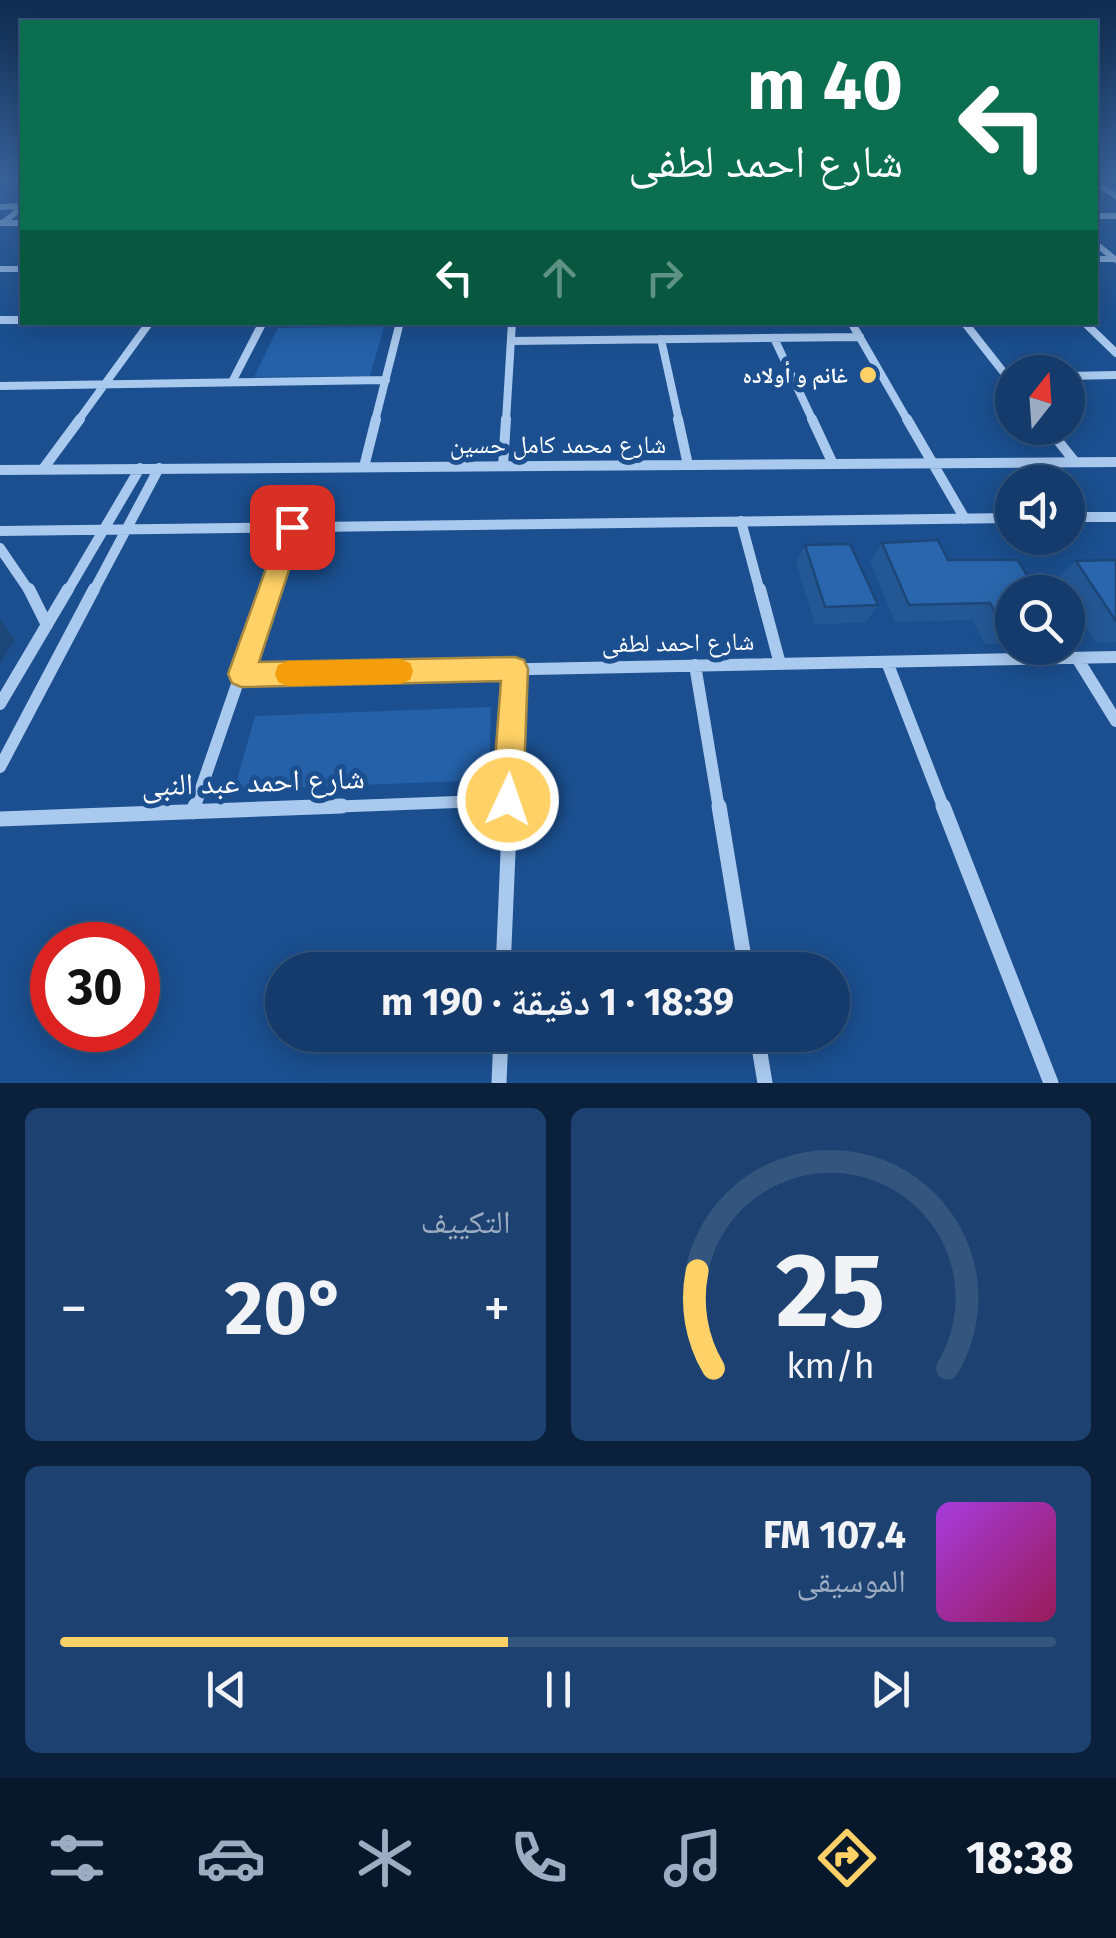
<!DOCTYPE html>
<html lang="ar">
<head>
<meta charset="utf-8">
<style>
  :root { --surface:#143b6b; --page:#1d4271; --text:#f1f3f6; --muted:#9dadc1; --line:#33557e; --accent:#ffd166 }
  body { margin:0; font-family:"Fira Sans","Noto Naskh Arabic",sans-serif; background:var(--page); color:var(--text); direction:rtl; height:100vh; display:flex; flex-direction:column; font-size:38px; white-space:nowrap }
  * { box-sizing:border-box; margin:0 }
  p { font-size:32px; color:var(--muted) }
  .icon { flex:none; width:55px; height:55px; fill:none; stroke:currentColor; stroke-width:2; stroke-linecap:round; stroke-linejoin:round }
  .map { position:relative; height:1083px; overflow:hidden; direction:ltr }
  .sheet { display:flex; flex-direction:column; gap:25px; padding:25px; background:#0b203b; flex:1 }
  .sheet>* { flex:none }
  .top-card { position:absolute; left:20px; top:20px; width:1078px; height:305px; border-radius:0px; box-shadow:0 5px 25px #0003,0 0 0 2px var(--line); direction:rtl; background:#0b6e4f; color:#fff; overflow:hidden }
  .needle { width:65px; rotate:17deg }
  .controls { position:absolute; left:995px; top:355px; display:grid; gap:20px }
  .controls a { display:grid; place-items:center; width:90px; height:90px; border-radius:50%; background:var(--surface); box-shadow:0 5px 25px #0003,0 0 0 2px var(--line); font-size:50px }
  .speed { position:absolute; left:30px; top:922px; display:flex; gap:20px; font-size:50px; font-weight:700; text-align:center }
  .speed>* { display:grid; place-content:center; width:130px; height:130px; border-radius:50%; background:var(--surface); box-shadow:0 5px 25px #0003,0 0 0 2px var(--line); line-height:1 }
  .speed .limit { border:15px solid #d22; background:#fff; color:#111 }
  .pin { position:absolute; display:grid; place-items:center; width:85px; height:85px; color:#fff; margin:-42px; border-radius:20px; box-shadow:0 5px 15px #0006 }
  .me { position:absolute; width:110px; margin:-55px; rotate:3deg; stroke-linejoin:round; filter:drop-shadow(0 0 8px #0008) }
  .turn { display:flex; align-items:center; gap:35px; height:210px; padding:0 30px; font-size:45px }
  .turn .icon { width:130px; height:130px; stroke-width:2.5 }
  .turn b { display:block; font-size:70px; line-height:85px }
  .lanes { display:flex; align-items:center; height:95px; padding:0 30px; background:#0003; justify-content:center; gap:50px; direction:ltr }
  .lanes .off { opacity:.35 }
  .big { font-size:75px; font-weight:700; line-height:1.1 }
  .sheet .tile { flex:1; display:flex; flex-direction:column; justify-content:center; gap:15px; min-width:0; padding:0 35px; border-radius:15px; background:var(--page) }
  .sheet .dial { align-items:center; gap:0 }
  .dial svg { height:260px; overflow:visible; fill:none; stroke:var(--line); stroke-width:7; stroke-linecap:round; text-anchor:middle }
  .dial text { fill:var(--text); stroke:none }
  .song { display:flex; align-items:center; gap:30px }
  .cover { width:120px; height:120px; border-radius:15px; background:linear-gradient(135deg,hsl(280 70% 55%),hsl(330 70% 35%)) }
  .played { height:10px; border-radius:5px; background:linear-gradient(90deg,var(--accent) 45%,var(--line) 45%) }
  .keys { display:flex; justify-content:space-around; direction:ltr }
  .heat { display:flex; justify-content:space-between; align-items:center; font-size:55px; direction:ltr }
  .sheet .tiles { flex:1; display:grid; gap:25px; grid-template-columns:1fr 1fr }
  .tile:last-child { grid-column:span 2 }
  .trip { position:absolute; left:265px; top:952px; width:585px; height:100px; border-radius:50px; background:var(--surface); box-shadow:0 5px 25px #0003,0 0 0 2px var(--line); font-weight:700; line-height:100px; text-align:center; direction:rtl }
  .dock { display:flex; height:160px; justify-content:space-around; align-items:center; background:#08182b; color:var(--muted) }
  .dock .icon { width:70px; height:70px }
  .dock .selected { color:var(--accent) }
  .dock b { font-size:45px; color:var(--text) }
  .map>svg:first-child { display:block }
  .green { fill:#2461a8 }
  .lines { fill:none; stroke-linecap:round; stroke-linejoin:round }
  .minor-far4 { stroke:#a9c9ee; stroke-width:6 }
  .minor-far3 { stroke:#a9c9ee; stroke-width:8 }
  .minor-far2 { stroke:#a9c9ee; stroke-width:10 }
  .minor-far1 { stroke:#a9c9ee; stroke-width:12 }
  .minor { stroke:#a9c9ee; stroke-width:15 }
  .wall { fill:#245895 }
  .shaded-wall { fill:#1d4779 }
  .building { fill:#2a66ad; stroke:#1d4779; stroke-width:2.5 }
  .route { fill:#ffd166; stroke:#a68842; stroke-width:2.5 }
  .slow { fill:#f59e0b }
  .poi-dot { fill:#ffd166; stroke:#1b4f8f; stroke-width:4 }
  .labels { text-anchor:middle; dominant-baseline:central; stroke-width:10; stroke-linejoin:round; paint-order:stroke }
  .far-poi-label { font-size:22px; font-weight:bold; fill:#fff; stroke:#1b4f8f; text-anchor:end }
  .street-label { font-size:25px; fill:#fff; stroke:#1b4f8f }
  .near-street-label { font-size:30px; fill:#fff; stroke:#1b4f8f }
</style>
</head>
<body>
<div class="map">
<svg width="1116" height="1083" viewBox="0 0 1116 1083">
  <rect width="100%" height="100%" fill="#1b4f8f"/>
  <path class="green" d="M 384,327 L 370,376 L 254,377 L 278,328 Z
    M 491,707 L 489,780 L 234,790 L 255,716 Z"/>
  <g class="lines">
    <path class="minor-far4" d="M 1095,182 L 1116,196
      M 0,207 L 22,206
      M 1095,216 L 1116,216
      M 1,223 L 22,223
      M 3,223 L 22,207
      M 1095,243 L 1116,260
      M 1095,259 L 1115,259
      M 0,269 L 22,269"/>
    <path class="minor-far3" d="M 0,320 L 22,320
      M 851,322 L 908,421
      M 964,322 L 1012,383
      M 1084,322 L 1116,353
      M 774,338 L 813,421
      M 661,339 L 679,421
      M 511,341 L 860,337
      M 1068,376 L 1116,375
      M 232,382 L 263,322
      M 0,386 L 386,380
      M 78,421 L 150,322
      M 375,421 L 400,322
      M 506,421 L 512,322"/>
    <path class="minor-far2" d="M 678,419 L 688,465
      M 812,419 L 833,464
      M 907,419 L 965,519
      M 1048,428 L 1075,462
      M 503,466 L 506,419
      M 364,467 L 376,419
      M 43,469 L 80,419
      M 0,470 L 1116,462
      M 1068,517 L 1116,517
      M 741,521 L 760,592
      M 0,531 L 1012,518
      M 0,548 L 30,592
      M 67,592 L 140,468
      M 93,592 L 159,468
      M 269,592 L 292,527"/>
    <path class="minor-far1" d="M 29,589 L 47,625
      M 760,589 L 780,664
      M 1077,658 L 1116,721
      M 887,662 L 944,809
      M 695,665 L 719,809
      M 241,675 L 1116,657
      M 0,704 L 68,589
      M 0,767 L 94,589
      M 194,809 L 270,589
      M 275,809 L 508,800
      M 509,809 L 515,669"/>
    <path class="minor" d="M 719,806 L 746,970
      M 943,806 L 1051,1083
      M 193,812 L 195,806
      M 0,819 L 342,806
      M 503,970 L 510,806
      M 757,1035 L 765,1083
      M 499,1083 L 501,1035"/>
  </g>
  <path class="wall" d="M 882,543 L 948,560 L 1012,592 L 1012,643 L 985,644 L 973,620 L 895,622 L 870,561 Z
    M 805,545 L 878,605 L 865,623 L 815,624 L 796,563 Z
    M 1116,560 L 1116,642 L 1096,643 L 1068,597 L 1068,592 L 1065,592 L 1056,579 L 1076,561 Z"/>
  <path class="shaded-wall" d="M 0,619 L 15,640 L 0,664 Z"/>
  <path class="building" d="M 938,540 L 948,560 L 1018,560 L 1037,592 L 1012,592 L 1012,626 L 1003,627 L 990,603 L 909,605 L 882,543 Z
    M 850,544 L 878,605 L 825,607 L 805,545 Z
    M 1116,560 L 1116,621 L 1076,561 Z"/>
  <linearGradient id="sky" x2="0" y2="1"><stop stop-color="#0f2b4f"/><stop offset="0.54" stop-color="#39639b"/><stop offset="1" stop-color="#39639b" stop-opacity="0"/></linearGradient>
  <rect width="1116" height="331" fill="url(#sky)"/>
  <path class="route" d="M 292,518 L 303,527 L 259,662 L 515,657 L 524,660 L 528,669 L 523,800 L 519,811 L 508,815 L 497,811 L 492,800 L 501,681 L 241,687 L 232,683 L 228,674 L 281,527 Z"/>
  <path class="slow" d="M 400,659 L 410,663 L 413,671 L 410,680 L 400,684 L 288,686 L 278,682 L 275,674 L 278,665 L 288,661 Z"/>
  <circle class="poi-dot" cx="868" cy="375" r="10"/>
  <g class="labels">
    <g class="far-poi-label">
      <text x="848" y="375">غانم و أولاده</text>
    </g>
    <g class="street-label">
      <text x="558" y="445">شارع محمد كامل حسين</text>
      <text transform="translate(678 643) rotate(-1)">شارع احمد لطفى</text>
    </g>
    <g class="near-street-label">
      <text transform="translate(253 782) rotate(-2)">شارع احمد عبد النبى</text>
    </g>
  </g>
</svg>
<div class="controls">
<a><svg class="needle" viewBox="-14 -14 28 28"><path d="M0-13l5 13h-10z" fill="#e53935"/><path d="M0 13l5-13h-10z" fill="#9dadc1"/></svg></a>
<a><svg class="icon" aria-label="sound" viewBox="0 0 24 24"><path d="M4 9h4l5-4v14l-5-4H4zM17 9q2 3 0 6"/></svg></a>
<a><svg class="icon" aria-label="search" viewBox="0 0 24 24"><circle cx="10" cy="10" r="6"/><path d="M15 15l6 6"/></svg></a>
</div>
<div class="speed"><div class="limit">30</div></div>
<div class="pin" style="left:292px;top:527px;background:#d93025"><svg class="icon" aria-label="arrive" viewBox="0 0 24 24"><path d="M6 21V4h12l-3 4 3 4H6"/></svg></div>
<svg class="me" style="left:508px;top:800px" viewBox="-20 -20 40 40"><circle r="17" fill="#ffd166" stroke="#fff" stroke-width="3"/><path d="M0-11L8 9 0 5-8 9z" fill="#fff"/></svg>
<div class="trip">18:39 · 1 دقيقة · 190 m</div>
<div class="top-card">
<div class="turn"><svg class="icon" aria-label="left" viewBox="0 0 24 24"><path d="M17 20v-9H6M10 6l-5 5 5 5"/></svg><div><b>40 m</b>شارع احمد لطفى</div></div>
<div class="lanes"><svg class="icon" aria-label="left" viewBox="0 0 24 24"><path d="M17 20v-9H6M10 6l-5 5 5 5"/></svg><svg class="icon off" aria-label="ahead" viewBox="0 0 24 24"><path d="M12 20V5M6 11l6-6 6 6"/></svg><svg class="icon off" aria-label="right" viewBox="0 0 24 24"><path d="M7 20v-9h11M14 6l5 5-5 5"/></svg></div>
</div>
</div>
<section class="sheet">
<div class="tiles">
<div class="tile dial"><svg viewBox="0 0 100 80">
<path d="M14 69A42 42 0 1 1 86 69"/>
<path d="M14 69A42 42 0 0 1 9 39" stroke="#ffd166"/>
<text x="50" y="56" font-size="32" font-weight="700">25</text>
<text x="50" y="72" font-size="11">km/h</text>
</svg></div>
<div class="tile"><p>التكييف</p>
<div class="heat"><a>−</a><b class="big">20°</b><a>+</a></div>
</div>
<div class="tile">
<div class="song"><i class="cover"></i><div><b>107.4 FM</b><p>الموسيقى</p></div></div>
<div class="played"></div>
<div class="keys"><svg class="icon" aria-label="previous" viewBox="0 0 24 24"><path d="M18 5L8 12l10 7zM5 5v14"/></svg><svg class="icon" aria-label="pause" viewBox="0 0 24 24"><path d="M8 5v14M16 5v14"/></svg><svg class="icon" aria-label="next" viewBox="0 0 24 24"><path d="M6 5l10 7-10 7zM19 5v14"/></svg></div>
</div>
</div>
</section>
<nav class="dock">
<b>18:38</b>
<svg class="icon selected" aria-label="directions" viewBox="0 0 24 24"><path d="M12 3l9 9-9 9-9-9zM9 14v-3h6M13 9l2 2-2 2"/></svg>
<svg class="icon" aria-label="music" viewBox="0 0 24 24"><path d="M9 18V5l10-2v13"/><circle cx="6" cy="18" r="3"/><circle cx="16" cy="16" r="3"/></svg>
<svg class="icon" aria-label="phone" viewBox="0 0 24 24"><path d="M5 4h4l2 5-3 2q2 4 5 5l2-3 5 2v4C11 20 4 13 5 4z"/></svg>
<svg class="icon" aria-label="climate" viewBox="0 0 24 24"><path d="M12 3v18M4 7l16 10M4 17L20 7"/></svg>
<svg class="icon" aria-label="car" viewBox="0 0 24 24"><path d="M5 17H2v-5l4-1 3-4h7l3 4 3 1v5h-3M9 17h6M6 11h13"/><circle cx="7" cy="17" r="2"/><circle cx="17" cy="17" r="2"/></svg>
<svg class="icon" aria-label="filters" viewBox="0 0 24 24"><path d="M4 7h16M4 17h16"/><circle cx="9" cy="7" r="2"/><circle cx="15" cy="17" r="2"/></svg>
</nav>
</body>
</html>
